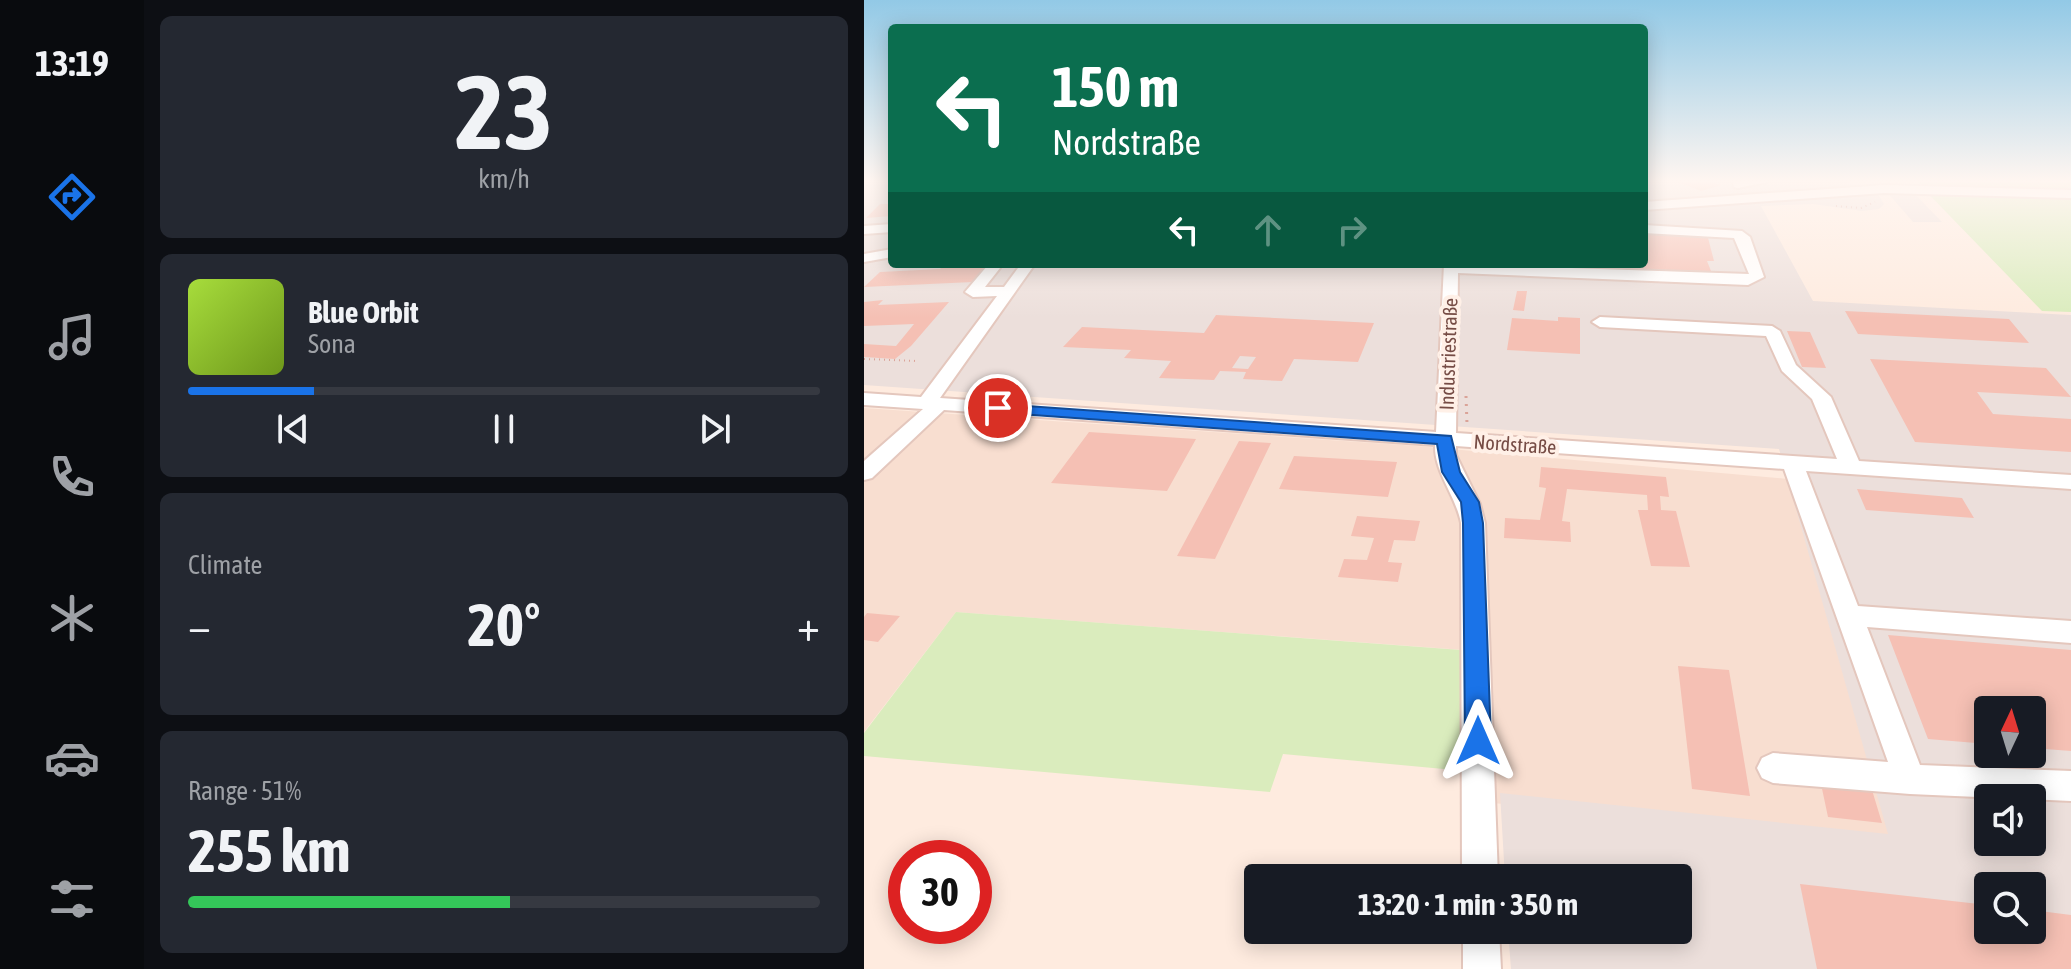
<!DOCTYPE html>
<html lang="en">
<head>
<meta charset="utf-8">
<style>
  :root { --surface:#171b24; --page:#242831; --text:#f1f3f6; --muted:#9ea1a6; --line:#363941; --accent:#1a73e8 }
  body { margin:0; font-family:"Asap Condensed",sans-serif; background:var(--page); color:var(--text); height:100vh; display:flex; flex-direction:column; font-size:30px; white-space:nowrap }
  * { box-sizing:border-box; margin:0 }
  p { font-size:26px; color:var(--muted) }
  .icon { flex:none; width:44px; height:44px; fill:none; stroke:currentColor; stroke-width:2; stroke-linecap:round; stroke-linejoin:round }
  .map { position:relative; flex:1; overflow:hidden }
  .drawer { display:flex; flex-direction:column; gap:16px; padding:16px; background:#0d0f14; width:720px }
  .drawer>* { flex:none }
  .banner { position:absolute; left:24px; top:24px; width:760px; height:244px; border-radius:8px; box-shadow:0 4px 20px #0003; background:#0b6e4f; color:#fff; overflow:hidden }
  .needle { width:52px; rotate:4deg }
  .buttons { position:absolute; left:1110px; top:696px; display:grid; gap:16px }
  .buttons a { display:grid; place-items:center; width:72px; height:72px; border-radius:8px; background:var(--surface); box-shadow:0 4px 20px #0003; font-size:40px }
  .speed { position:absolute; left:24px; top:840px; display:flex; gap:16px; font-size:40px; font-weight:700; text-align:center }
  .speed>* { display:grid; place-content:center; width:104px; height:104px; border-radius:50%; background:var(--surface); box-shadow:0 4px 20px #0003; line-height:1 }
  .speed .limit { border:12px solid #d22; background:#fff; color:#111 }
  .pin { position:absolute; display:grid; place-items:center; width:68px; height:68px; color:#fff; margin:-34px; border:4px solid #fff; border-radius:50%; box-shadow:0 2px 8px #0007 }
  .me { position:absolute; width:88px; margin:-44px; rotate:0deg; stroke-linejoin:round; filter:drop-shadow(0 0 6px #0008) }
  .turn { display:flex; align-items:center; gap:28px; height:168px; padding:0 32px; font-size:36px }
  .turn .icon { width:104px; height:104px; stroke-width:2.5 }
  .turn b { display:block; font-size:56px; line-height:68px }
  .lanes { display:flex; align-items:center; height:76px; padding:0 32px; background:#0003; justify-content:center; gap:40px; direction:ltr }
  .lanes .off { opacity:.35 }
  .big { font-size:60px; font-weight:700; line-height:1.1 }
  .drawer .card { flex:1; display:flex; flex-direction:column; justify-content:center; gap:12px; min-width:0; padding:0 28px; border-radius:12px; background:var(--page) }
  .drawer .dial { align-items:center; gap:0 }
  .dial b { font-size:104px; line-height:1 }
  .song { display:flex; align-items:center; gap:24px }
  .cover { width:96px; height:96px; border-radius:12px; background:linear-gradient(135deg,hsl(80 70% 55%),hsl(80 70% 35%)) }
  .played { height:8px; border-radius:4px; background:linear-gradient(90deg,var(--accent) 20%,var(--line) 20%) }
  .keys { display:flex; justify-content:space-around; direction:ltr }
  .heat { display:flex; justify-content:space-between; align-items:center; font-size:44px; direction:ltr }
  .charge { height:12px; border-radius:6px; background:linear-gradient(90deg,#34c759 51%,var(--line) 0) }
  .trip { position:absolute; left:380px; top:864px; width:448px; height:80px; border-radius:8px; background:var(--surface); box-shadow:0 4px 20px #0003; font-weight:700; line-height:80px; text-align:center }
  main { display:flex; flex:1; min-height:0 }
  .tabs { display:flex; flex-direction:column; width:144px; justify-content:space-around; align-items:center; background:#090b0e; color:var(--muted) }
  .tabs .icon { width:56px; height:56px }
  .tabs .selected { color:var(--accent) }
  .tabs b { font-size:36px; color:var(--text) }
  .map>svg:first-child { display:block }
  .residential { fill:#f8ded0 }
  .industrial { fill:#ecdfdb; fill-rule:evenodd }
  .green { fill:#daecbd }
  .building { fill:#f5c0b4; fill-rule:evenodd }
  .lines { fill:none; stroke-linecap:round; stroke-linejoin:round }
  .minor-casing { stroke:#e4c7bd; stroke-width:4 }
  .path-far1 { stroke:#daa398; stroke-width:2; stroke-dasharray:1 4; stroke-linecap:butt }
  .path { stroke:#daa398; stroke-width:3; stroke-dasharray:2 6; stroke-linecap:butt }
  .minor { fill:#fff; fill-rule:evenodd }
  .route { fill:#1a73e8; stroke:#114b97; stroke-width:2 }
  .labels { text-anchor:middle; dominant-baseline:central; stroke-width:8; stroke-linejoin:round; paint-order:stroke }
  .street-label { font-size:20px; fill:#764c45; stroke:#fff0e7 }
</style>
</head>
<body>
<main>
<nav class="tabs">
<b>13:19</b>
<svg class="icon selected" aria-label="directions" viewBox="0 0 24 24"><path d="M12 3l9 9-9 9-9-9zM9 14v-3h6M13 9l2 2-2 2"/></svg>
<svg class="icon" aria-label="music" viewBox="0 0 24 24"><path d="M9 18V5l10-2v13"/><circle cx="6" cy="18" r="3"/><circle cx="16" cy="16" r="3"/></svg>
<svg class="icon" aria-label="phone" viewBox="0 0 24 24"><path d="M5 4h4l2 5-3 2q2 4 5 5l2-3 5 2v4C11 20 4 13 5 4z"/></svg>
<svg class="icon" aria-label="climate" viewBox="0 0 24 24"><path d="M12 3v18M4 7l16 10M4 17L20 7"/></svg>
<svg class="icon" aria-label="car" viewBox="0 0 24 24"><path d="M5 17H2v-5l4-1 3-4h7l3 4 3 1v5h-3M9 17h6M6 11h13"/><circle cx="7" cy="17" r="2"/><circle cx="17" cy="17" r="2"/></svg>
<svg class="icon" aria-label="filters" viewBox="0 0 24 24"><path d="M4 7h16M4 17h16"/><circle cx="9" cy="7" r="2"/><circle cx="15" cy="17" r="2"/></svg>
</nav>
<section class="drawer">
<div class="card dial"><b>23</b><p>km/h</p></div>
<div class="card">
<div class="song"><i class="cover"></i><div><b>Blue Orbit</b><p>Sona</p></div></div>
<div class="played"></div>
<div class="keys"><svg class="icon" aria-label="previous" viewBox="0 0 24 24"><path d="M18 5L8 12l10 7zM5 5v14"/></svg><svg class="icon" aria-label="pause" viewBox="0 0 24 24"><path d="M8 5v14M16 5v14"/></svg><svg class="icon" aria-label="next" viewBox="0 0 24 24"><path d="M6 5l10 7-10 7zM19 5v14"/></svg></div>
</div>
<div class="card"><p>Climate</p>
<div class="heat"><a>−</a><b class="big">20°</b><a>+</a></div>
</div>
<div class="card"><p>Range · 51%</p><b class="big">255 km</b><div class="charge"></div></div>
</section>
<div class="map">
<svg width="1207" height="969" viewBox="0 0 1207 969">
  <rect width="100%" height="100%" fill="#feebdf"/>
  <path class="residential" d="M 0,408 L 553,446 L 924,479 L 1025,835 L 615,802 L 613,651 L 92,612 L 0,732 Z"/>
  <path class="industrial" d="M 0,182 L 28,182 L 28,264 L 780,264 L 780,182 L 983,182 L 991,187 L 1044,187 L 1078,222 L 1049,222 L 1023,192 L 1013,193 L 1020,204 L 1015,209 L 998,211 L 949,204 L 897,206 L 949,301 L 1207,315 L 1207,969 L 647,969 L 644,930 L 814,930 L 814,878 L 641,878 L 636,793 L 1024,834 L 915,449 L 0,385 ZM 1124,710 L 1168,710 L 1168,754 L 1124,754 ZM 1124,798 L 1168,798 L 1168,842 L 1124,842 ZM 1124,886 L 1168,886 L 1168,930 L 1124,930 Z"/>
  <path class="green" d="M 1053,182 L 1207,182 L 1207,312 L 1178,311 Z
    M 92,612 L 597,650 L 601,771 L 419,754 L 406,792 L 0,756 L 0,733 Z"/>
  <path class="building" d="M 814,182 L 845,182 L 858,185 L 837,191 Z
    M 16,204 L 28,204 L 28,216 L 2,218 Z
    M 780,231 L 843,234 L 850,261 L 843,261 L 847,271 L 680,269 L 680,264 L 780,264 Z
    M 81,264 L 118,264 L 115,268 L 121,267 L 109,282 L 0,287 L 16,272 L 76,269 Z
    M 653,291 L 663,291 L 660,311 L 649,310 Z
    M 19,300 L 14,305 L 85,302 L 47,346 L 31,359 L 0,357 L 0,344 L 32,346 L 50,324 L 0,326 L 0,302 Z
    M 981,311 L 1145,319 L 1165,343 L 994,334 Z
    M 352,315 L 510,323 L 494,362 L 430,359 L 418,381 L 379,379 L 382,372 L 356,371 L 350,380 L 295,378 L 307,361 L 260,358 L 267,350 L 199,347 L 218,327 L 340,333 ZM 376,356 L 392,357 L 384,369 L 368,368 Z
    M 694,317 L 716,318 L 716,354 L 643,350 L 648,318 L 694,321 Z
    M 923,331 L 946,332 L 962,368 L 938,367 Z
    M 1006,359 L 1182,368 L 1207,397 L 1113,392 L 1129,414 L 1207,419 L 1207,452 L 1051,442 Z
    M 225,432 L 332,439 L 303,491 L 187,483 Z
    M 375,441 L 407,443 L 351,559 L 313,556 Z
    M 430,456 L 533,462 L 524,497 L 415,489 Z
    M 677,467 L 802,477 L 805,497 L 796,496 L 797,510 L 812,511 L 826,567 L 787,566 L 774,510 L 784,510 L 783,495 L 703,489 L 698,521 L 706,522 L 707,542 L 640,538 L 641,518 L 676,520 L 682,488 L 675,487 Z
    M 993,489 L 1098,498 L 1110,518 L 1002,510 Z
    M 493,516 L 556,521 L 551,541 L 530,540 L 524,562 L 538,563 L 534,582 L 474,577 L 480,559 L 503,560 L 510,538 L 487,536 Z
    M 3,613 L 36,616 L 14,642 L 0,640 L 0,617 Z
    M 1024,635 L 1207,650 L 1207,751 L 1168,748 L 1168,710 L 1124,710 L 1124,744 L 1064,739 Z
    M 814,666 L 865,670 L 886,796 L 828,789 Z
    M 957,784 L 1008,790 L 1018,823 L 964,817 Z
    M 936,884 L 1124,905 L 1124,930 L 1168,930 L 1168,910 L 1207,915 L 1207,969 L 953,969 Z"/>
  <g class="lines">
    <defs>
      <path id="minor" d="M 869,182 L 903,182 L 874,188 L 870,187 Z
        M 1020,185 L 1207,190 L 1207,198 L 1020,193 L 780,210 L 780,202 Z
        M 28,224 L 28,232 L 0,234 L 0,226 Z
        M 780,225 L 878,231 L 886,237 L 900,277 L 884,285 L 594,273 L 592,433 L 973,459 L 948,399 L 918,371 L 902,336 L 736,327 L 728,322 L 736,317 L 908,326 L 916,331 L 932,365 L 967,397 L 995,461 L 1207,475 L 1207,489 L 942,471 L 994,606 L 1207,621 L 1207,643 L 1003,627 L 1056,765 L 1207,771 L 1207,801 L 1046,794 L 909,783 L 898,778 L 893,768 L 898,758 L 909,753 L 1024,762 L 920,469 L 592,446 L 592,455 L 616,504 L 621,523 L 634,878 L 598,878 L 597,523 C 592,496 570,472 571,445 L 80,410 L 8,478 L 0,480 L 0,461 L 59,409 L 0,405 L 0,393 L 57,397 L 133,296 L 109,297 L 101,292 L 124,265 L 134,265 L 136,268 L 121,287 L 140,287 L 157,264 L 171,264 L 76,398 L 572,432 L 580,264 L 885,274 L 870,238 L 780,233 Z
        M 28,249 L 28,257 L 0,262 L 0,254 Z
        M 599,930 L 635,930 L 637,969 L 599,969 Z"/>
    </defs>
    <use href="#minor" class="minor-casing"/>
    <path class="path-far1" d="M 972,206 L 997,208 L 1011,202
      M 0,359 L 54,361"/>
    <path class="path" d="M 602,396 L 603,424"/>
    <use href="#minor" class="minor"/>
  </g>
  <linearGradient id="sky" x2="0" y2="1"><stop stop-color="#92c9e6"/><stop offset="0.57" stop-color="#fff6f1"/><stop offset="1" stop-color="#fff6f1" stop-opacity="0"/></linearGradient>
  <rect width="1207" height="318" fill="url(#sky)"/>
  <path class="route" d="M 134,404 L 587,436 L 596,472 L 615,502 L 619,523 L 627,741 L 623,749 L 614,753 L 605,749 L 601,741 L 599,523 L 597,502 L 578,472 L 573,444 L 128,412 L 126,408 Z"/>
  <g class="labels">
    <g class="street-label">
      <text transform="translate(584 354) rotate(-88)">Industriestraße</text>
      <text transform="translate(651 444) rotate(4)">Nordstraße</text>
    </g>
  </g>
</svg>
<div class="buttons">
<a><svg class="needle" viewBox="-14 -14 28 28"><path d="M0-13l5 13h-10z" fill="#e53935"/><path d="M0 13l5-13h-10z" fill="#9ea1a6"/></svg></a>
<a><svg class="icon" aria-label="sound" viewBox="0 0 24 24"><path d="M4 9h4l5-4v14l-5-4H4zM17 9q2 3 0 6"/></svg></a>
<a><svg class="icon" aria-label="search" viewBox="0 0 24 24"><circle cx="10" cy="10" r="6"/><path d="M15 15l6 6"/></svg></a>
</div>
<div class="speed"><div class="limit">30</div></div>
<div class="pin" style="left:134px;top:408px;background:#d93025"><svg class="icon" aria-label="arrive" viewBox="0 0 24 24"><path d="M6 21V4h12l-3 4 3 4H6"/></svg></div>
<svg class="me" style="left:614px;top:741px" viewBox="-20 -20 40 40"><path d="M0-17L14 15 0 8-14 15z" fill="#1a73e8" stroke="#fff" stroke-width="4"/></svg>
<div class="trip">13:20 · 1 min · 350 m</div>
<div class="banner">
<div class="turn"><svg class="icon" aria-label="left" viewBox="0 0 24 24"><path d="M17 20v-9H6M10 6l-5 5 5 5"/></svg><div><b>150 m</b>Nordstraße</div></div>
<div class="lanes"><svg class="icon" aria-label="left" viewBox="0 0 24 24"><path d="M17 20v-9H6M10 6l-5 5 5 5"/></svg><svg class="icon off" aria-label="ahead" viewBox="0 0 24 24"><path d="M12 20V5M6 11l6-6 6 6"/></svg><svg class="icon off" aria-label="right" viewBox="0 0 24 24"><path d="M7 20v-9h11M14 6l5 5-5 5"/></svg></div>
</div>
</div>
</main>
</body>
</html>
